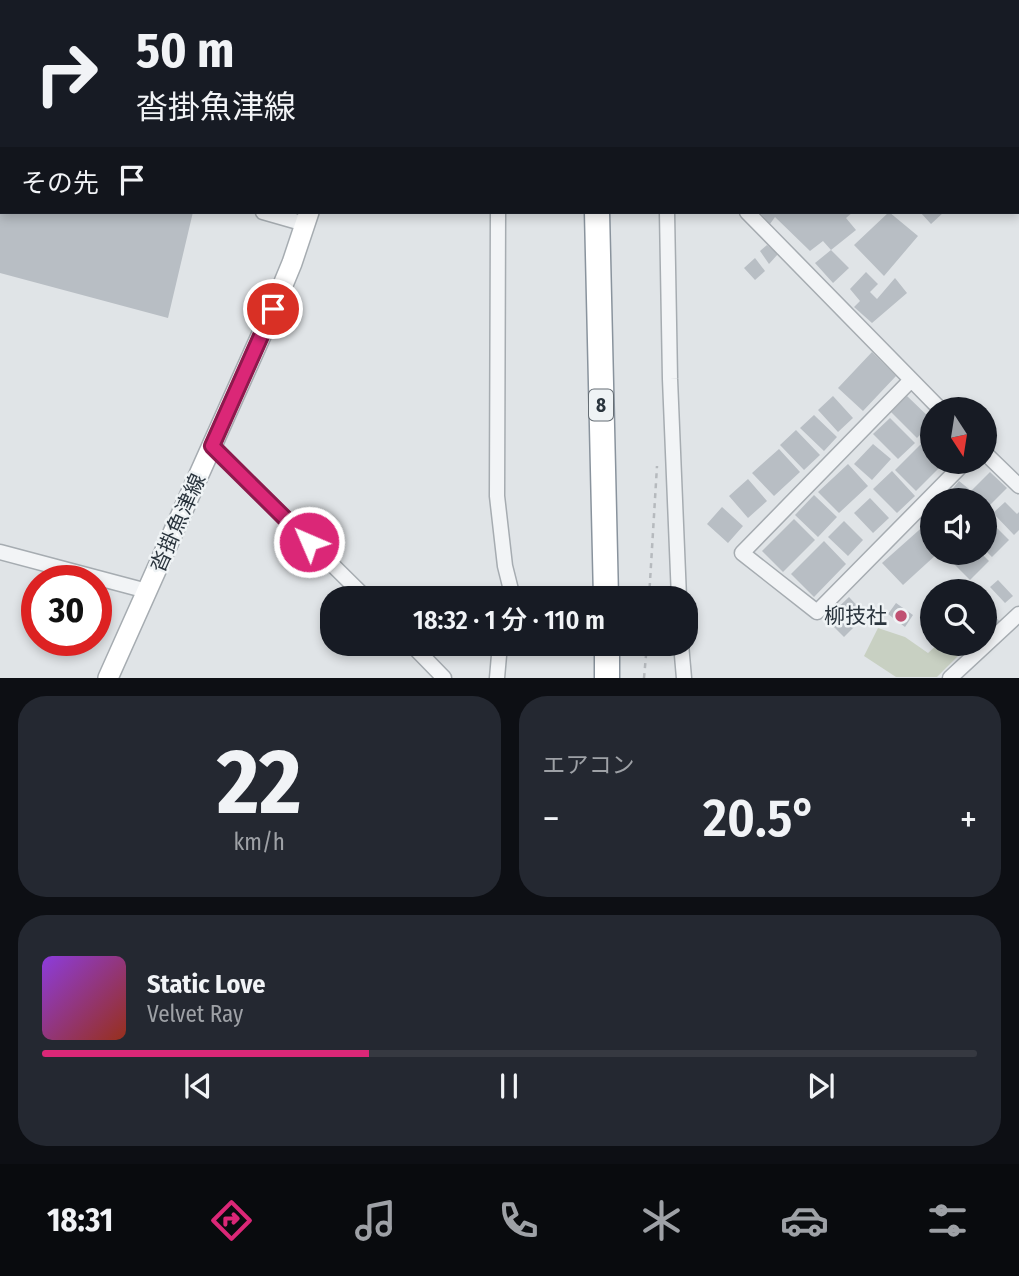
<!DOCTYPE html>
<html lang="ja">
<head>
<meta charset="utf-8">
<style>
  :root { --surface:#171b24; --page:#242831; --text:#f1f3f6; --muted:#9ea1a6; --line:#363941; --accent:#db2777 }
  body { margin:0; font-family:"Fira Sans Condensed","Noto Sans JP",sans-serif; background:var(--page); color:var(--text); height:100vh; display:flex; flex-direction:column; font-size:26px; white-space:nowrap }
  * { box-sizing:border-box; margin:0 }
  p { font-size:23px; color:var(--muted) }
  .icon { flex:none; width:38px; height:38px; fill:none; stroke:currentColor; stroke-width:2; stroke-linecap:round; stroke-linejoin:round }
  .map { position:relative; height:678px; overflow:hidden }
  .details { display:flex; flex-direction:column; gap:18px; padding:18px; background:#0d0f14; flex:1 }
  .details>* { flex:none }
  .guide { position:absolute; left:0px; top:0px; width:1020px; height:214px; box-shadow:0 4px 10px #0003; background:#171b24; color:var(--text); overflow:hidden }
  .needle { width:46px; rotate:168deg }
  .fabs { position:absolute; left:920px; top:397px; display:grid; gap:14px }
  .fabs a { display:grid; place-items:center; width:77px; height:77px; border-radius:50%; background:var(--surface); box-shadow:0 4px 10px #0003; font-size:35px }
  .speed { position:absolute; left:21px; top:565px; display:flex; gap:14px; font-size:35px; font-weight:700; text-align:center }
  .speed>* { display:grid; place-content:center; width:91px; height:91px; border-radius:50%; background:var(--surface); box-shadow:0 4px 10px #0003; line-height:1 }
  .speed .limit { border:10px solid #d22; background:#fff; color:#111 }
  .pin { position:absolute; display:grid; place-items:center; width:60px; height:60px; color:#fff; margin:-30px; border:4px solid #fff; border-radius:50%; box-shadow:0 2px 7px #0007 }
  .me { position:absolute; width:77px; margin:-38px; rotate:315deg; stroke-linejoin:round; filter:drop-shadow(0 0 5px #0008) }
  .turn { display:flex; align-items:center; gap:24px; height:147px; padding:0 21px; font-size:32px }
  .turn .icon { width:91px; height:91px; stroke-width:2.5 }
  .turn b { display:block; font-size:49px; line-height:60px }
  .then { display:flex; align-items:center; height:66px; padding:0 21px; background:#0003; gap:14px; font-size:26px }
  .big { font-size:52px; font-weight:600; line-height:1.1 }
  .details .tile { flex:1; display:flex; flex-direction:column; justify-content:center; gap:10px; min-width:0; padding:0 24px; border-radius:28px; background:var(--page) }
  .details .dial { align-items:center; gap:0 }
  .dial b { font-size:91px; line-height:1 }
  .song { display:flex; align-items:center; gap:21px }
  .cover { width:84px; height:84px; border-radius:10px; background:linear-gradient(135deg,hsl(270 70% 55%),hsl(10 70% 35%)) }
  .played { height:7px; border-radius:4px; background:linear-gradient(90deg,var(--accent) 35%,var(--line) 35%) }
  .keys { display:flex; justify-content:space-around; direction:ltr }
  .heat { display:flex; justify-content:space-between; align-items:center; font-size:38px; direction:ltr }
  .details .tiles { flex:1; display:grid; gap:18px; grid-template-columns:1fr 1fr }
  .tile:last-child { grid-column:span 2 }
  .trip { position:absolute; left:320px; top:586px; width:378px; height:70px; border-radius:28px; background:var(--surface); box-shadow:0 4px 10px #0003; font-weight:600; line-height:70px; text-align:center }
  .menu { display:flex; height:112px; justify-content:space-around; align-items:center; background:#090b0e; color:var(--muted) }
  .menu .icon { width:49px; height:49px }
  .menu .active { color:var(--accent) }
  .menu b { font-size:32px; color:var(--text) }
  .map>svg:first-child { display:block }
  .green { fill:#c8d0c2 }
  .building { fill:#b8bec4 }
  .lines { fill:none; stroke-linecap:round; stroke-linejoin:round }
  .street-casing { stroke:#a6acb1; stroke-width:17 }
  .secondary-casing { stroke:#a6acb1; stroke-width:22 }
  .highway-casing { stroke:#89939d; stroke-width:27 }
  .path { stroke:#b6babe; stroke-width:2.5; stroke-dasharray:5 5; stroke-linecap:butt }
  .street { stroke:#f2f4f6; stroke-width:14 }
  .secondary { stroke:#fff; stroke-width:19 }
  .highway { stroke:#fff; stroke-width:24 }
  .route-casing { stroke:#8e194d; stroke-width:18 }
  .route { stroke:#db2777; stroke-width:12 }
  .poi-dot { fill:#c05172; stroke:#eff3f5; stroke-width:2.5 }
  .labels { text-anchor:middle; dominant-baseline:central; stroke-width:5; stroke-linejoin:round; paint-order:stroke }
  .shield { fill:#eff3f5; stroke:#656d74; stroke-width:2 }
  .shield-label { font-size:19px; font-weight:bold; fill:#2a343d }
  .street-label { font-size:21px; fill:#2a343d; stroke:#eff3f5 }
  .poi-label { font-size:21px; fill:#2a343d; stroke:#eff3f5; text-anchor:end }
</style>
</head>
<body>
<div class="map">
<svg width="1019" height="678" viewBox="0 0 1019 678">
  <rect width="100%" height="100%" fill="#e0e4e7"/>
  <path class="green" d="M 878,628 L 905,637 L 928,653 L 938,644 L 958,644 L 963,651 L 937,677 L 896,677 L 864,656 Z"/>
  <path class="building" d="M 0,212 L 193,212 L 168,318 L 0,273 Z
    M 759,212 L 853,212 L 846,218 L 856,230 L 831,250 L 823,241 L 810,251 L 775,217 L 770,224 Z
    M 889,212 L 918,236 L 884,276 L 854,245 Z
    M 920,212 L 944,212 L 931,224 Z
    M 767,245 L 778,254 L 769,264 L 760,251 Z
    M 831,250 L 849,268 L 833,283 L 815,263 Z
    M 755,258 L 765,271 L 755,280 L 744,268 Z
    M 866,272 L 878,284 L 870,292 L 877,299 L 895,278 L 907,293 L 872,323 L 854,307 L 860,301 L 850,289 Z
    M 872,352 L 896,376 L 863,411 L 838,388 Z
    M 833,396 L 853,418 L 838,432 L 818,410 Z
    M 907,396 L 933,421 L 917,438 L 891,412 Z
    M 814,415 L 837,437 L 824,451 L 800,428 Z
    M 890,418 L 915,443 L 898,459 L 873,434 Z
    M 933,429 L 933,448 L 923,439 Z
    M 796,430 L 820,455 L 804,470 L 780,445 Z
    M 873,444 L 891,459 L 872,480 L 854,464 Z
    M 921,444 L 933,455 L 933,462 L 939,462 L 942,465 L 916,491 L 895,470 Z
    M 779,449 L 800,472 L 774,496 L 752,473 Z
    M 848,464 L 868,486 L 839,513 L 818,492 Z
    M 892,471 L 915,496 L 897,513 L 873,489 Z
    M 990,472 L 1007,488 L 985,510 L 985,500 L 969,500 L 965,497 Z
    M 748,479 L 767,501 L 748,518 L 729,496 Z
    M 959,481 L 969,489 L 959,500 L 949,493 Z
    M 814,495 L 837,517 L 818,537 L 795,515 Z
    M 870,498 L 889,518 L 873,533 L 854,513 Z
    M 1005,502 L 1017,514 L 1019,512 L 1019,530 L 1014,535 L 993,513 Z
    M 722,507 L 743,526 L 728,543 L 707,524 Z
    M 985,516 L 1009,540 L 992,557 L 985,550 Z
    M 794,519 L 815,540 L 783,572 L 762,551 Z
    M 844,521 L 863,540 L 848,556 L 828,537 Z
    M 927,523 L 933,529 L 933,553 L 938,553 L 903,585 L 882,563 Z
    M 824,541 L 846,564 L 814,597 L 791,574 Z
    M 949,553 L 981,553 L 989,561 L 970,580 L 946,556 Z
    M 998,580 L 1013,596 L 1005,603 L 990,587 Z
    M 444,586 L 450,598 L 423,598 Z
    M 849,597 L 866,615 L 844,637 L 826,619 Z
    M 896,603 L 913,615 L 905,627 L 888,614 Z
    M 985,605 L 1000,622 L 985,635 Z"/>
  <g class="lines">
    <defs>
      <path id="street" d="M 498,0 L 498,2
        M 660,0 L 661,2
        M 0,2 L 2,2
        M 263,212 L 305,224
        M 498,212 L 497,496 L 505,566 L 513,598
        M 667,212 L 670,379 L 679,598
        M 747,212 L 941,410
        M 911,380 L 742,553 L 817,612 L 965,462
        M 212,446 L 366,598
        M 985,453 L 1019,486
        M 0,552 L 147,591
        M 411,644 L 444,678
        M 681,644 L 684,678
        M 497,678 L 500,644
        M 950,678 L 1019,614"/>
      <path id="secondary" d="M 366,2 L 367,0
        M 108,678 L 273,309 L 292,263 L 309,212"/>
      <path id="highway" d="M 590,0 L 590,2
        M 597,212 L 606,598
        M 607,644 L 607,678"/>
    </defs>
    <use href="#street" class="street-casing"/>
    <use href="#secondary" class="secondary-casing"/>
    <use href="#highway" class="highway-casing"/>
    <path class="path" d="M 649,598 L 657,466
      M 644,678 L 647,644"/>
    <use href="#street" class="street"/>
    <use href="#secondary" class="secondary"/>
    <use href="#highway" class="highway"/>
  </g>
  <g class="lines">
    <defs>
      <path id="route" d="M 273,309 L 212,446 L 309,542"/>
    </defs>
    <use href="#route" class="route-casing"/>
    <use href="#route" class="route"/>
  </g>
  <circle class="poi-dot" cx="901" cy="616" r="7"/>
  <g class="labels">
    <rect class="shield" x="589" y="389.5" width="24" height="31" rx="5"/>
    <g class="shield-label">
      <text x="601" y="405">8</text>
    </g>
    <g class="street-label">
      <text transform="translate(178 523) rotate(-66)">沓掛魚津線</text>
    </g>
    <g class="poi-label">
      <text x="887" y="616">柳技社</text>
    </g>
  </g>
</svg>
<div class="fabs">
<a><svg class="needle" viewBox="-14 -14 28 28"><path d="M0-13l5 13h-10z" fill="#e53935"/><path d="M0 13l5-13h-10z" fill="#9ea1a6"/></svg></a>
<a><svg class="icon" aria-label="sound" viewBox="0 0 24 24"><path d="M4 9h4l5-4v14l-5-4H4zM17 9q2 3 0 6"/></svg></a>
<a><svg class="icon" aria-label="search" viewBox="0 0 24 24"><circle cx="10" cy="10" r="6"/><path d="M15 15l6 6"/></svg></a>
</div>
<div class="speed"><div class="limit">30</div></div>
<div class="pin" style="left:273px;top:309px;background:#d93025"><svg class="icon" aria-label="arrive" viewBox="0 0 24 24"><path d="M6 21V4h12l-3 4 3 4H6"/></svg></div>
<svg class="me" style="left:309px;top:542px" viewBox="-20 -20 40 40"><circle r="17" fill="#db2777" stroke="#fff" stroke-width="3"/><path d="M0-11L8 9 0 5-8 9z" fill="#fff"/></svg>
<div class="trip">18:32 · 1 分 · 110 m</div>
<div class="guide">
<div class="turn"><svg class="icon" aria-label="right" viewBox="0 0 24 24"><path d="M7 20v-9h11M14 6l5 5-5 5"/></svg><div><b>50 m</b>沓掛魚津線</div></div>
<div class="then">その先<svg class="icon" aria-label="arrive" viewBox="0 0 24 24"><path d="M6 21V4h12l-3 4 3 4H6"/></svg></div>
</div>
</div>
<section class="details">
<div class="tiles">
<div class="tile dial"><b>22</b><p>km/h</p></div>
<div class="tile"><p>エアコン</p>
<div class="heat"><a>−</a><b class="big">20.5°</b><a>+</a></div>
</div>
<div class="tile">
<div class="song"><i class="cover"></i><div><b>Static Love</b><p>Velvet Ray</p></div></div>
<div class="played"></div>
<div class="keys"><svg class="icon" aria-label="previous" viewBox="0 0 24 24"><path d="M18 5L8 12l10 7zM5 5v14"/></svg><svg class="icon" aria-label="pause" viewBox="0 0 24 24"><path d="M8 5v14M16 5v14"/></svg><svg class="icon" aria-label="next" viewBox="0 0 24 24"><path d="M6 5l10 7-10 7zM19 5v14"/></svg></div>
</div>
</div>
</section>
<nav class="menu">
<b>18:31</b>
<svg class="icon active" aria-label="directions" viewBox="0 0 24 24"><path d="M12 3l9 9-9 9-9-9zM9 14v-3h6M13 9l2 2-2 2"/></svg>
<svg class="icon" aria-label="music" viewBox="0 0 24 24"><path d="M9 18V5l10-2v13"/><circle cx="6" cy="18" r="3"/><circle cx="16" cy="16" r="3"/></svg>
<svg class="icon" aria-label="phone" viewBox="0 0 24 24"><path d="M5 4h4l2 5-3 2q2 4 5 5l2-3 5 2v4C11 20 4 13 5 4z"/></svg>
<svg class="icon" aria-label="climate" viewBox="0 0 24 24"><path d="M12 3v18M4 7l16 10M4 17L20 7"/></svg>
<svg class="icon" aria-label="car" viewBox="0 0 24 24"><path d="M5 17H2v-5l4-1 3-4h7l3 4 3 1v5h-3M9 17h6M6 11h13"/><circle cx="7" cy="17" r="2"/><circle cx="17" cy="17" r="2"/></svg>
<svg class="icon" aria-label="filters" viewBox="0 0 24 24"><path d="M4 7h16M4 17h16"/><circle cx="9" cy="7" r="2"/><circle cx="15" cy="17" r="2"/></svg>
</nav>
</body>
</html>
